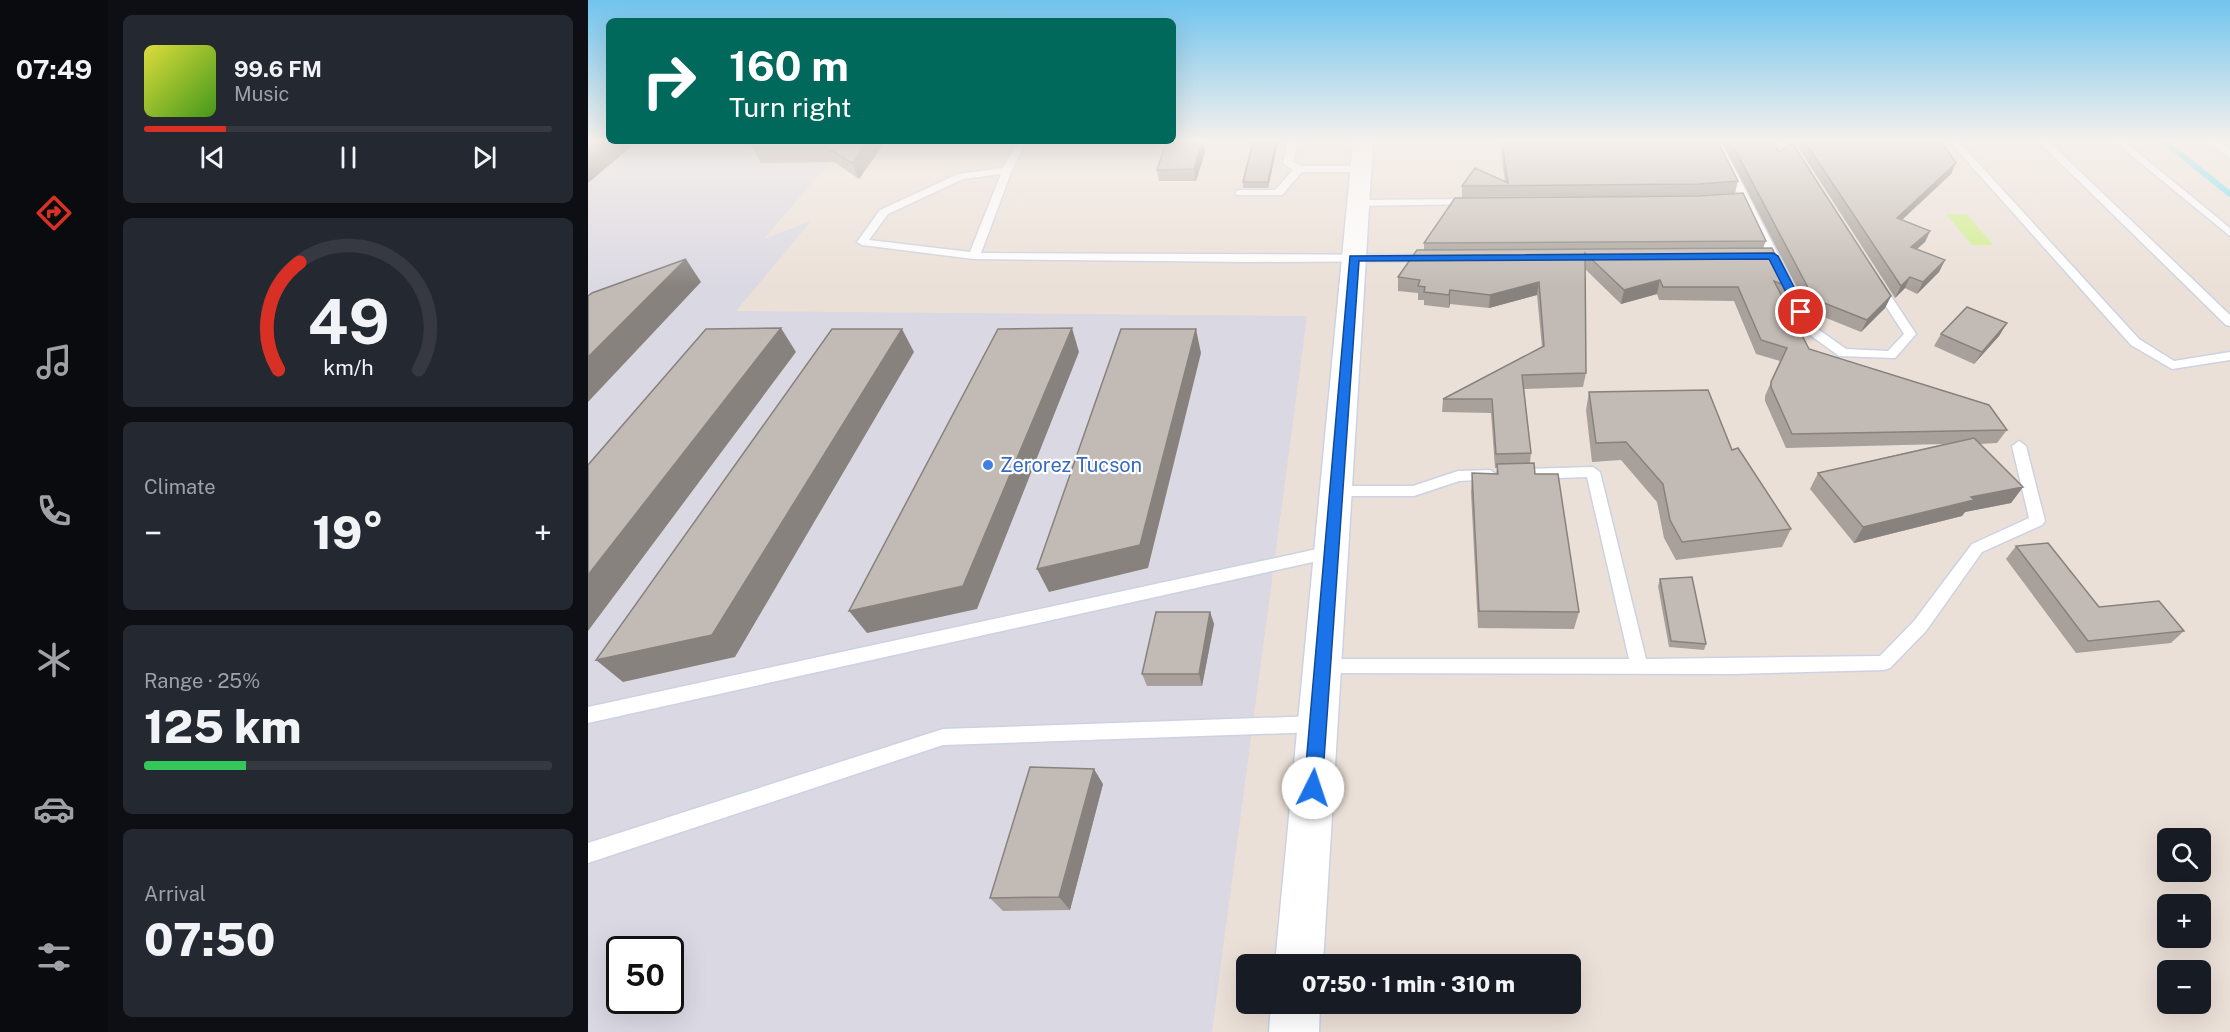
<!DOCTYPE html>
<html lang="en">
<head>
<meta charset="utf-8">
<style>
  :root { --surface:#171b24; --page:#242831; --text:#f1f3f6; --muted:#9ea1a6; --line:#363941; --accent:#d93025 }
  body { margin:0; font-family:"Public Sans",sans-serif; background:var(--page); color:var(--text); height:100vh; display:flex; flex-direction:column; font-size:22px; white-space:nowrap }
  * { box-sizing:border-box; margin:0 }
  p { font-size:20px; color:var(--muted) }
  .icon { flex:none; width:33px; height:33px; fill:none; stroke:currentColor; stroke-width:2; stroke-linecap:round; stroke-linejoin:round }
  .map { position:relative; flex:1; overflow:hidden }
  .sheet { display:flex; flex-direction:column; gap:15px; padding:15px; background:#0d0f14; width:480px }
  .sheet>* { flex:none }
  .hud { position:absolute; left:18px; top:18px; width:570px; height:126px; border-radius:9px; box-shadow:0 6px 24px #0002; background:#00695c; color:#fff; overflow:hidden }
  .buttons { position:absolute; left:1569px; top:828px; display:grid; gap:12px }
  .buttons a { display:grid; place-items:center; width:54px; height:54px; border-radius:9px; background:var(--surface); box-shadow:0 6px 24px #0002; font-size:30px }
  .speed { position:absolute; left:18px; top:936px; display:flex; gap:12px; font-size:30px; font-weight:700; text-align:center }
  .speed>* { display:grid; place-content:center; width:78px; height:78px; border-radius:50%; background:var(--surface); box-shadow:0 6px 24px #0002; line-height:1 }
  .speed .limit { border:3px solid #111; border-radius:9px; background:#fff; color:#111 }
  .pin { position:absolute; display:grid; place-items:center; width:51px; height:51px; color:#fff; margin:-26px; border:3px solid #fff; border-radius:50%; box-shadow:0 2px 6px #0007 }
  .me { position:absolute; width:66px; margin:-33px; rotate:4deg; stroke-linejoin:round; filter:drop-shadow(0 0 4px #0008) }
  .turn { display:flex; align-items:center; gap:21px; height:126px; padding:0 24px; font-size:27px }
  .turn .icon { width:78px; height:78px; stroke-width:2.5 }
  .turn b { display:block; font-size:42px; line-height:51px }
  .big { font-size:45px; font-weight:800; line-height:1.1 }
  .sheet .card { flex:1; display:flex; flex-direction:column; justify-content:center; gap:9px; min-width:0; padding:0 21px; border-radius:9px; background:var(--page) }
  .sheet .dial { align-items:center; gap:0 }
  .dial svg { height:156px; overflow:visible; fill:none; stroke:var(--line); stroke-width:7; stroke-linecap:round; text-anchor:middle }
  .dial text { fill:var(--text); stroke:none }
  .song { display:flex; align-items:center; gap:18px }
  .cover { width:72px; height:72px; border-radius:9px; background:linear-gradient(135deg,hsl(60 70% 55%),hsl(100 70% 35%)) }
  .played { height:6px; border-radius:3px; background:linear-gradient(90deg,var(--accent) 20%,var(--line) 20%) }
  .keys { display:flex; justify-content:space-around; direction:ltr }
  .heat { display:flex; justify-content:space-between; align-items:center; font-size:33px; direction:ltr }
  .charge { height:9px; border-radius:4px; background:linear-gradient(90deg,#34c759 25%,var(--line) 0) }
  .trip { position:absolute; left:648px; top:954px; width:345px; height:60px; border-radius:9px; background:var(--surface); box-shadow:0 6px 24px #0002; font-weight:800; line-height:60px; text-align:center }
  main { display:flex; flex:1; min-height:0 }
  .menu { display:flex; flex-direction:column; width:108px; justify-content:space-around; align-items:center; background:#090b0e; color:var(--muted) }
  .menu .icon { width:42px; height:42px }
  .menu .active { color:var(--accent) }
  .menu b { font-size:27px; color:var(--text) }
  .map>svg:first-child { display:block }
  .industrial { fill:#dad8e2; fill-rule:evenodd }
  .pitch { fill:#ceef89 }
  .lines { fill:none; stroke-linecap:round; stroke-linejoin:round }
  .stream { stroke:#60ddf6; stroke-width:6 }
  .service-casing { stroke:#ccd2e2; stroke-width:3 }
  .secondary-casing { stroke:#ccd2e2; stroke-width:3 }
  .service { fill:#fff; fill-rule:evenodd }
  .secondary { fill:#fff; fill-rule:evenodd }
  .wall { fill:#a7a09b }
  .shaded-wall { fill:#88827e }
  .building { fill:#c2bab4; stroke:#88827e; stroke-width:1.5 }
  .route { fill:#1a73e8; stroke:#114b97; stroke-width:1.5 }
  .shop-dot { fill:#3f7fe0; stroke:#fff; stroke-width:2 }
  .labels { text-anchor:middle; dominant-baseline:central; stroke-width:4.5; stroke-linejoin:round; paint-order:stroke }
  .shop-label { font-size:20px; fill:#366cbe; stroke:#fff; text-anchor:start }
</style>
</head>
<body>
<main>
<nav class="menu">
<b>07:49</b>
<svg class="icon active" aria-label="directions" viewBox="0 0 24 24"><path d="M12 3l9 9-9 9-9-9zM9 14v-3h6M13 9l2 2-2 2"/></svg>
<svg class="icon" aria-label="music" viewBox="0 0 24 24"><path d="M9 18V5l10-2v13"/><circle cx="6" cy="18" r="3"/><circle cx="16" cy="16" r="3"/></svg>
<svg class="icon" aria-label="phone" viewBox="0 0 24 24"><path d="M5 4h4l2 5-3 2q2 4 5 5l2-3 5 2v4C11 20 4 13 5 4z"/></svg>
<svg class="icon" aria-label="climate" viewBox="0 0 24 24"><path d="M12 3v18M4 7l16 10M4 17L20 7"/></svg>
<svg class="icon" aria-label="car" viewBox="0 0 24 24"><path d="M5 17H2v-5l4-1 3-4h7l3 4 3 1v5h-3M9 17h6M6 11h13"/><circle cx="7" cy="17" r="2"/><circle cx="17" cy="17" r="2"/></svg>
<svg class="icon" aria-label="filters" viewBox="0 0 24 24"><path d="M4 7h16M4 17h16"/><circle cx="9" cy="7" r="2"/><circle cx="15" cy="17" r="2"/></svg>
</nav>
<section class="sheet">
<div class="card">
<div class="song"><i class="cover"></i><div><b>99.6 FM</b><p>Music</p></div></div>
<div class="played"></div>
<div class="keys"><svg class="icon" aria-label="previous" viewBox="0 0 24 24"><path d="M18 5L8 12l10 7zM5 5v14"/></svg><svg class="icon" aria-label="pause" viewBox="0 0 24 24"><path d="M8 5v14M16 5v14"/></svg><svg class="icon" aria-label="next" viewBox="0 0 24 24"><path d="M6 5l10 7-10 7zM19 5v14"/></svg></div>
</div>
<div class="card dial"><svg viewBox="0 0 100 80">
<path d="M14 69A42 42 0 1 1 86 69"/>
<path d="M14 69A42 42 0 0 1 25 14" stroke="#d93025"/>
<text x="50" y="56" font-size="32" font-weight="700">49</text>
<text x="50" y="72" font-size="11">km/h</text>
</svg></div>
<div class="card"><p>Climate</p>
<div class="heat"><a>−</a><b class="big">19°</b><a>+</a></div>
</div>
<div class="card"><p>Range · 25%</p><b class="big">125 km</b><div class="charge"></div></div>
<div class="card"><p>Arrival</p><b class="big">07:50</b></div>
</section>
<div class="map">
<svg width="1642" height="1032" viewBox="0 0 1642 1032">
  <rect width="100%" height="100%" fill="#ebe0d7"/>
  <path class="industrial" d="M 0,142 L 259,142 L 176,239 L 223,221 L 148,311 L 719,316 L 624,1032 L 0,1032 ZM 32,950 L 82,950 L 82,1000 L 32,1000 Z"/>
  <path class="pitch" d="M 1358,214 L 1379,214 L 1405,245 L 1384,245 Z"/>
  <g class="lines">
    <path class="stream" d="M 1577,142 L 1642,194"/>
    <defs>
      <path id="service" d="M 429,142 L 438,142 L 424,170 L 393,253 L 843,255 L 849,258 L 843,261 L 660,262 L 386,259 L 274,245 L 269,242 L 292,210 L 370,174 L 415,168 ZM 413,174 L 382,252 L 281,240 L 300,214 L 375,179 Z
        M 700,142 L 710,142 L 705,162 L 713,166 L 773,166 L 778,169 L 773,172 L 714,172 L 694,195 L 648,195 L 648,191 L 652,190 L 687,190 L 705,170 L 695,163 Z
        M 1124,142 L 1133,142 L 1227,327 L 1258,349 L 1300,351 L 1316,334 L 1283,283 L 1285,281 L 1293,281 L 1328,334 L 1307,358 L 1251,356 L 1218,332 Z
        M 1362,142 L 1371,142 L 1551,339 L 1586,361 L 1642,352 L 1642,360 L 1584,369 L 1543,345 Z
        M 1451,142 L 1461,142 L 1642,315 L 1642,326 L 1638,325 Z
        M 1527,142 L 1537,142 L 1642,228 L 1642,236 Z
        M 1621,142 L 1631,142 L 1642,150 L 1642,158 Z
        M 883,199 L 887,200 L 887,204 L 770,206 L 765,203 L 770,200 Z
        M 1431,441 L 1438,446 L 1457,521 L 1454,525 L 1394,552 L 1338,631 L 1302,668 L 1296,670 L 1144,674 L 734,673 L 728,671 L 725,666 L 728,661 L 734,659 L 1041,659 L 999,477 L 935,479 L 928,474 L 935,469 L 1005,467 L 1012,472 L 1058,659 L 1292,656 L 1326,621 L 1384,544 L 1441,518 L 1424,446 Z
        M 902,470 L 909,475 L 907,479 L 871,481 L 826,496 L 748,496 L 741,491 L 748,486 L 825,486 L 870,471 Z
        M 743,546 L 748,548 L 751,552 L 748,556 L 743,558 L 0,723 L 0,707 Z
        M 730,716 L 736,718 L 739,724 L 736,730 L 730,732 L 355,745 L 0,863 L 0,843 L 355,729 Z"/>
      <path id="secondary" d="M 765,142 L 785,142 L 735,964 L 687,964 Z
        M 683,1004 L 732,1004 L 731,1032 L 681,1032 Z"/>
    </defs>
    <use href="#service" class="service-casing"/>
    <use href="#secondary" class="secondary-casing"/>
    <use href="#service" class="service"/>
    <use href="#secondary" class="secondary"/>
  </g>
  <path class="wall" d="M 297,142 L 271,179 L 246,162 L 173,163 L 164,147 Z
    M 578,142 L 615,142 L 617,152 L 608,181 L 571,181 L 569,170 Z
    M 665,142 L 690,142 L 680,188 L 655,188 L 655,182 Z
    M 914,142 L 1150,181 L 1147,193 L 1108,196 L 874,197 L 874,186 L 917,182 L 913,153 Z
    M 1134,142 L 1186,142 L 1191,152 L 1303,296 L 1297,308 L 1273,332 L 1221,311 Z
    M 1211,142 L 1354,142 L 1368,163 L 1363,174 L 1314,220 L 1342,231 L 1337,242 L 1328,249 L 1357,260 L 1351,272 L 1329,294 L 1317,288 L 1307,298 L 1210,147 Z
    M 1178,241 L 1175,248 L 1205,289 L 1200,302 L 1196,300 L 1221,349 L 1419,430 L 1409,443 L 1392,444 L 1435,487 L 1423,503 L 1377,512 L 1374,516 L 1266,543 L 1222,489 L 1230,473 L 1355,444 L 1198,448 L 1177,401 L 1177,396 L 1192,361 L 1168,354 L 1146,301 L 1071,300 L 1069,294 L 1033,304 L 997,269 L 998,373 L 995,387 L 936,389 L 943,453 L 942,463 L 947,474 L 991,612 L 986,629 L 890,628 L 883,492 L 884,473 L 908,474 L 909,468 L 907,468 L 903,413 L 854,412 L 855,399 L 954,347 L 949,295 L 901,308 L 862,304 L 861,308 L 836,305 L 836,300 L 830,300 L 830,293 L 810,291 L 810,277 L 836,250 L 836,243 Z
    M 1419,323 L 1411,336 L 1386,364 L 1346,346 L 1353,334 Z
    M 1001,392 L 1144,450 L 1203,529 L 1194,547 L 1088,560 L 1076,538 L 1069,502 L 1033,460 L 1004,462 L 998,410 Z
    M 1428,546 L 1511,607 L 1596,631 L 1583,643 L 1488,653 L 1418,559 Z
    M 1072,579 L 1118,644 L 1116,650 L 1081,647 L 1070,586 Z
    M 622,612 L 626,624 L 614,686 L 559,686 L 554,674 Z
    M 515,784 L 482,910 L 415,911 L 402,898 Z"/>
  <path class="shaded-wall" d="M 8,142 L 49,142 L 0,183 L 0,149 Z
    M 279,142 L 297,142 L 271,179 L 264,163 Z
    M 614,142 L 617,152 L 608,181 L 606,169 Z
    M 688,142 L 690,142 L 680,188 L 680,182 Z
    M 1368,163 L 1363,174 L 1304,229 L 1309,218 Z
    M 1342,231 L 1337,242 L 1318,259 L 1323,247 Z
    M 98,259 L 113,282 L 0,402 L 0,357 Z
    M 1357,260 L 1351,272 L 1329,294 L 1335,282 Z
    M 1322,277 L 1317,288 L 1307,298 L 1313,286 Z
    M 1072,280 L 1069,294 L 1033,304 L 1036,290 Z
    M 951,282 L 949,295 L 901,308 L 902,295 Z
    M 862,290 L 862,304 L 861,308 L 861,295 Z
    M 1303,296 L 1297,308 L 1273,332 L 1279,320 Z
    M 1419,323 L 1411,336 L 1386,364 L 1394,352 Z
    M 193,328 L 208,352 L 0,631 L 0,575 Z
    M 484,328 L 491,352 L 389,609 L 279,633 L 261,611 Z
    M 314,329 L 326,352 L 147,657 L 35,682 L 8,660 Z
    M 608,329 L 613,353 L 560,568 L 461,592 L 449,569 Z
    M 1435,487 L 1423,503 L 1377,512 L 1374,516 L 1266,543 L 1275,527 L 1383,497 Z
    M 622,612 L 626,624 L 614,686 L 611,674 Z
    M 506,769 L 515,784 L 482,910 L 471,897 Z"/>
  <path class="building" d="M 0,142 L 8,142 L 0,149 Z
    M 168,142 L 279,142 L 264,163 L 238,147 L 164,147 Z
    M 578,142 L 614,142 L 606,169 L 569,170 Z
    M 665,142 L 688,142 L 680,182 L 655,182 Z
    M 914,142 L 1130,142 L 1150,181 L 1111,184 L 874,186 L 887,168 L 920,183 Z
    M 1143,142 L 1186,142 L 1191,152 L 1204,143 L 1303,296 L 1279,320 L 1226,299 Z
    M 1217,142 L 1293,142 L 1302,146 L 1300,142 L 1354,142 L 1368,163 L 1309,218 L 1342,231 L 1323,247 L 1357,260 L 1335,282 L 1322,277 L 1313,286 Z
    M 1155,193 L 1178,241 L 836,243 L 867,198 L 1111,196 Z
    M 1184,248 L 1205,289 L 1186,281 L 1221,349 L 1401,405 L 1419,430 L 1204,434 L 1183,387 L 1183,382 L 1199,348 L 1173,340 L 1150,287 L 1075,287 L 1072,280 L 1036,290 L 997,253 L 998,373 L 934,375 L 943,453 L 908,454 L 904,399 L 855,399 L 956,346 L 951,282 L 902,295 L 862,290 L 861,295 L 836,292 L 837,287 L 830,286 L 832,280 L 810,277 L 829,250 Z
    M 98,259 L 0,357 L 0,296 L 4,293 Z
    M 1379,307 L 1419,323 L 1394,352 L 1353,334 Z
    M 193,328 L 0,575 L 0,465 L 118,329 Z
    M 484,328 L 375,586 L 261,611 L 410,329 Z
    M 244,329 L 314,329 L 124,635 L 8,660 Z
    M 533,329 L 608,329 L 552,545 L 449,569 Z
    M 1120,390 L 1144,450 L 1150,448 L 1203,529 L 1094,542 L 1082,520 L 1075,484 L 1038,442 L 1008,443 L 1001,392 Z
    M 1386,438 L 1435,487 L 1383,497 L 1386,500 L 1275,527 L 1230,473 Z
    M 946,463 L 947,474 L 970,474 L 991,612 L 891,611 L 884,473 L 910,474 L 909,464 Z
    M 1460,543 L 1511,607 L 1571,601 L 1596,631 L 1500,641 L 1428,546 Z
    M 1104,577 L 1118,644 L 1083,641 L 1072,579 Z
    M 568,612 L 622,612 L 611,674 L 554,674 Z
    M 442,767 L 506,769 L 471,897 L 402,898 Z"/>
  <linearGradient id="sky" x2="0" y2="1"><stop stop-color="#71c4ee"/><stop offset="0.49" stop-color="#f6f1ed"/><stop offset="1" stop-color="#f6f1ed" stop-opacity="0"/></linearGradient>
  <rect width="1642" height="287" fill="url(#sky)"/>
  <path class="route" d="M 1185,253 L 1190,256 L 1219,312 L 1217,314 L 1210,314 L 1208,312 L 1181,259 L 771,261 L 734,788 L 731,794 L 725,796 L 719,794 L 716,788 L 762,256 Z"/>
  <circle class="shop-dot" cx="400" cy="465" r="6"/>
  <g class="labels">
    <g class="shop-label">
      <text x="412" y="465">Zerorez Tucson</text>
    </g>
  </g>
</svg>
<div class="buttons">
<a><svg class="icon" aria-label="search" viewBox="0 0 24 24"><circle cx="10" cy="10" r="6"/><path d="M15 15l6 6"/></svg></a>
<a>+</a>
<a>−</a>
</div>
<div class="speed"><div class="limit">50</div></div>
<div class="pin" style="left:1213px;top:312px;background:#d93025"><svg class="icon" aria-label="arrive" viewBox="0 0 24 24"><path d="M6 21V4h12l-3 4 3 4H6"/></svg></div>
<svg class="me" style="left:725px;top:788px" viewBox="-20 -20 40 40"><circle r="19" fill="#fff"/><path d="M0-13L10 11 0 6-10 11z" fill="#1a73e8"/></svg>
<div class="trip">07:50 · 1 min · 310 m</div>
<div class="hud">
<div class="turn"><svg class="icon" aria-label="right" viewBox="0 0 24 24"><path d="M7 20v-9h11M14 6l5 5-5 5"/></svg><div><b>160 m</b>Turn right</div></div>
</div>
</div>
</main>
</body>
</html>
